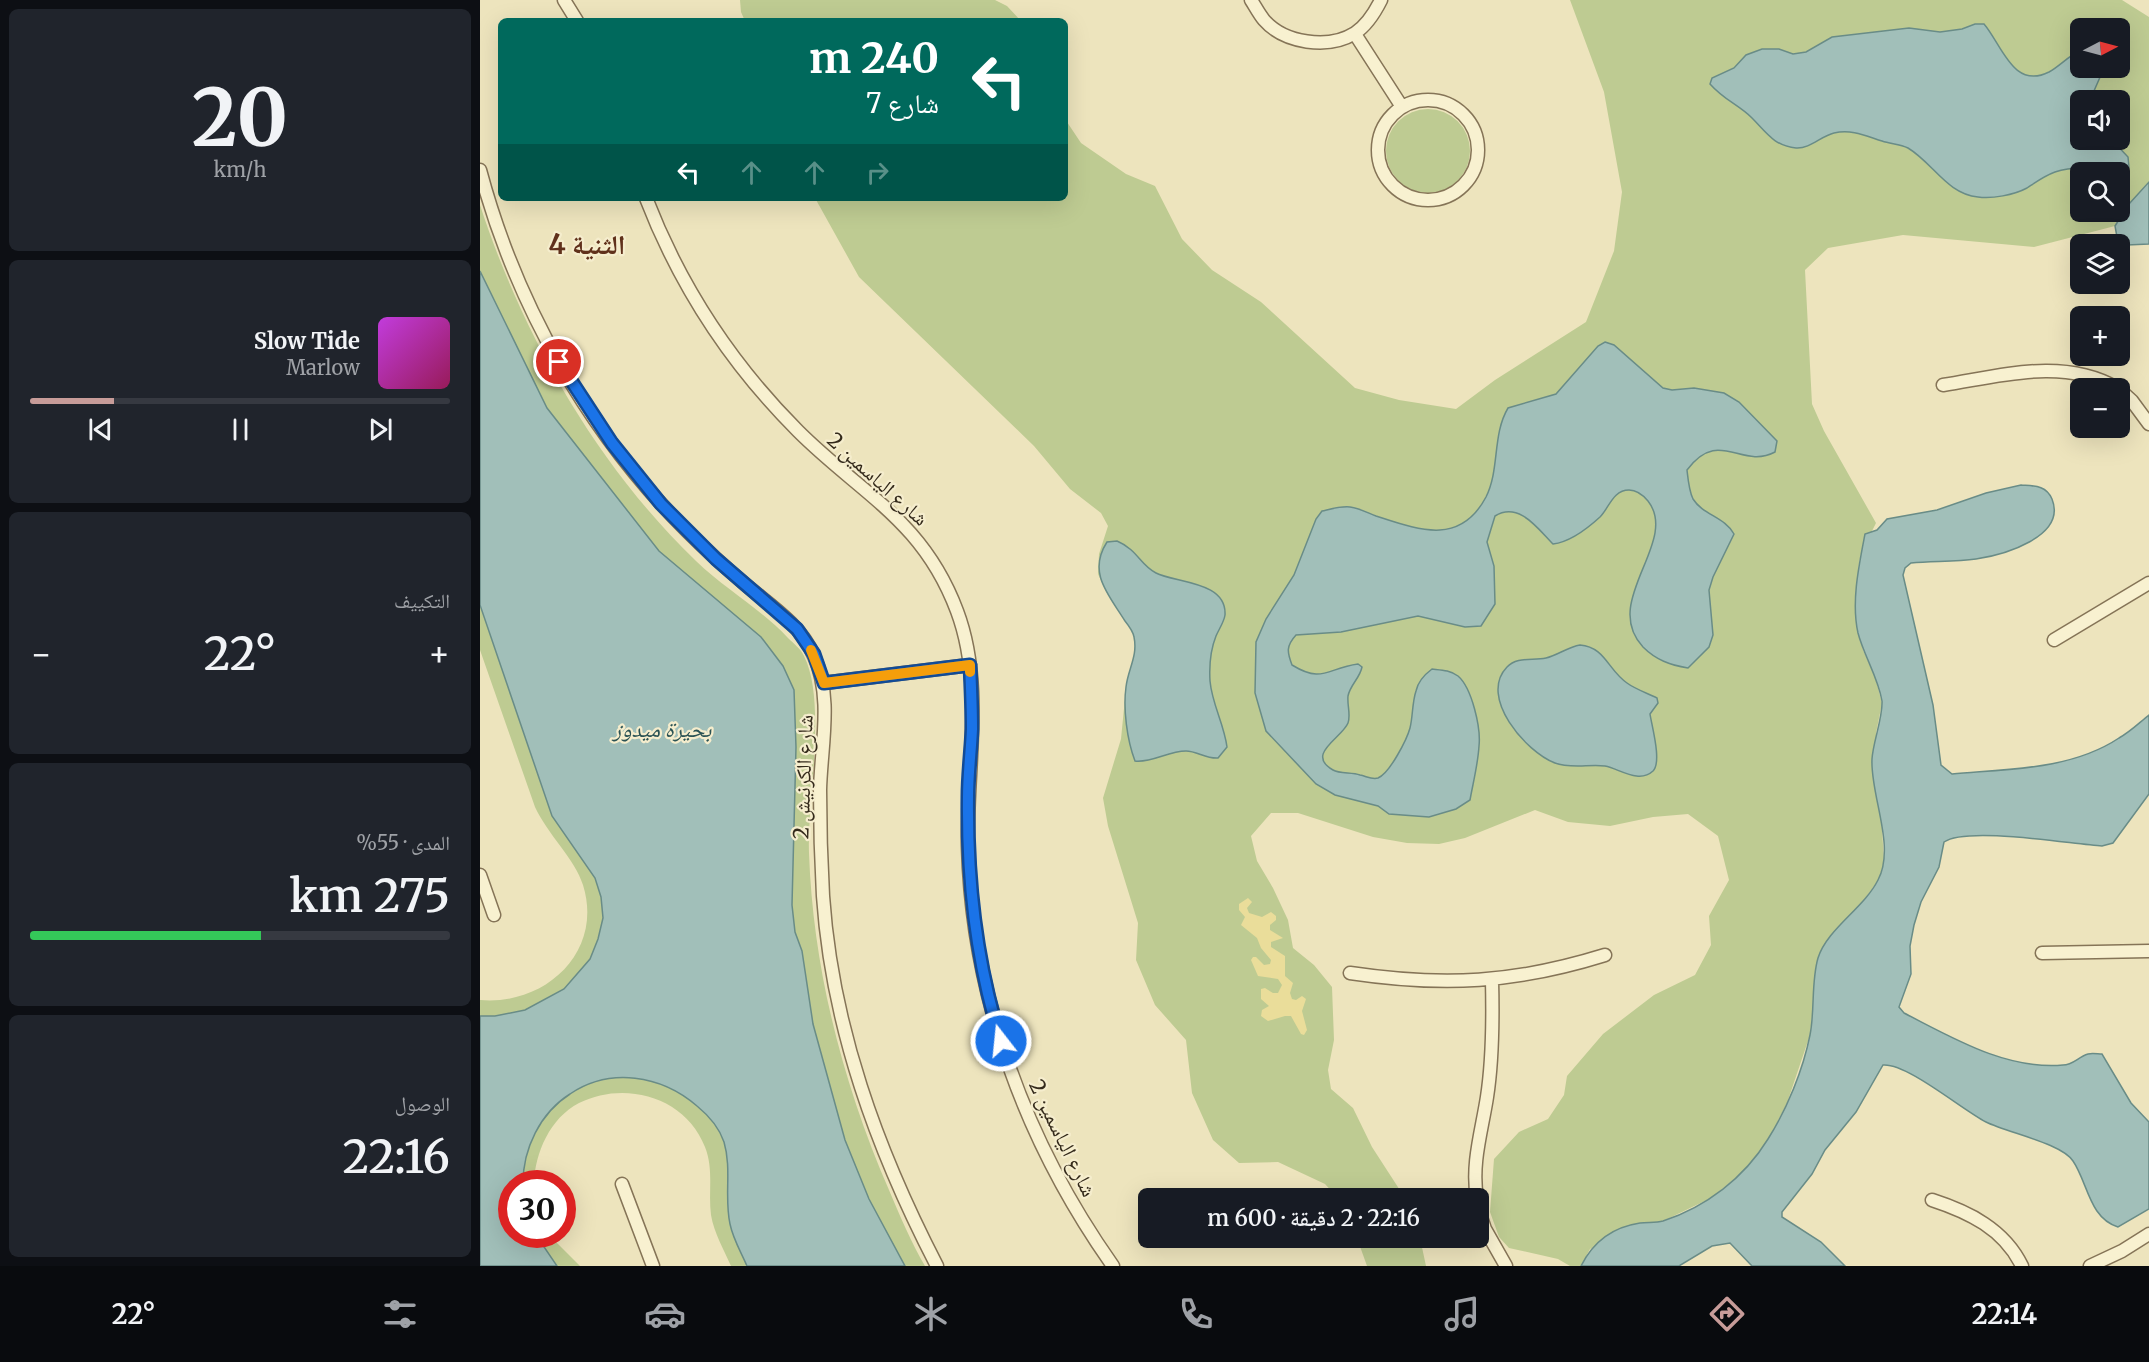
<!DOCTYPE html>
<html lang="ar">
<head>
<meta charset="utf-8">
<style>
  :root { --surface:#171b24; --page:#20242c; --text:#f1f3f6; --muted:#9ea1a6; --line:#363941; --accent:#c79c99 }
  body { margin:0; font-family:Merriweather,"Noto Naskh Arabic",serif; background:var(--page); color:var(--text); direction:rtl; height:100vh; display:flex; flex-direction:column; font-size:22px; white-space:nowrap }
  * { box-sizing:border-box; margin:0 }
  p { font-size:20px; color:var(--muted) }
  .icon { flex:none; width:33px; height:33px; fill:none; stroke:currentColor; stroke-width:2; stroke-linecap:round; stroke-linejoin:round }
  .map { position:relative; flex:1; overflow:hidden; direction:ltr }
  .side { display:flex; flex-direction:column; gap:9px; padding:9px; background:#0d0f14; width:480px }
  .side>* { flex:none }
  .guide { position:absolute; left:18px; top:18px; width:570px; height:183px; border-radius:9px; box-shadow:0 6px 24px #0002; direction:rtl; background:#00695c; color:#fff; overflow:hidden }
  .needle { width:39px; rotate:84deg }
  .tools { position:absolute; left:1590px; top:18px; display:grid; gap:12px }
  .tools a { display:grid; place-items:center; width:60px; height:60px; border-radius:9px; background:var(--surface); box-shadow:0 6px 24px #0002; font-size:30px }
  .speed { position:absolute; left:18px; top:1170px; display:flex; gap:12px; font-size:30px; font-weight:700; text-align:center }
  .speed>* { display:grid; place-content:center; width:78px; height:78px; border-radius:50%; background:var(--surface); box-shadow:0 6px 24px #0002; line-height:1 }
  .speed .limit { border:9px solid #d22; background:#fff; color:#111 }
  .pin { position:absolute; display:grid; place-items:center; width:51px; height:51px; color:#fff; margin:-26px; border:3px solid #fff; border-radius:50%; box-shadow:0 2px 6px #0007 }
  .me { position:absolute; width:66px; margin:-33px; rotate:344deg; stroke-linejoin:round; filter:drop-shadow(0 0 4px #0008) }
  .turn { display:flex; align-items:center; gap:21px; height:126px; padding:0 30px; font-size:27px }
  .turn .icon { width:78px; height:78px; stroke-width:2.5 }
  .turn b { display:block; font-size:42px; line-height:51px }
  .lanes { display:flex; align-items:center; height:57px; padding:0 30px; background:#0003; justify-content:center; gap:30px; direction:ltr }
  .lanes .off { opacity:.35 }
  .big { font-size:45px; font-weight:600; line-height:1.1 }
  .side .tile { flex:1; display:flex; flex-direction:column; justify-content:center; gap:9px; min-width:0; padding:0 21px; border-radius:9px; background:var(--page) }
  .side .dial { align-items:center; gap:0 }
  .dial b { font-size:78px; line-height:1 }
  .song { display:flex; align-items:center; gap:18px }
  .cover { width:72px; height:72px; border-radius:9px; background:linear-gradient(135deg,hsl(290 70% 55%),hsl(330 70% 35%)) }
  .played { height:6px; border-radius:3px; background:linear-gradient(90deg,var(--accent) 20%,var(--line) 20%) }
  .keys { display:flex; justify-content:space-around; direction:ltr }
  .heat { display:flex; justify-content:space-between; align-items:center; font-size:33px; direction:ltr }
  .charge { height:9px; border-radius:4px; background:linear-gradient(90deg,#34c759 55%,var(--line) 0) }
  .trip { position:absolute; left:658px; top:1188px; width:351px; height:60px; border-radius:9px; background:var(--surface); box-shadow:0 6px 24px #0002; font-weight:600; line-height:60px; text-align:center; direction:rtl }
  .menu { display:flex; height:96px; justify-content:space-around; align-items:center; background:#090b0e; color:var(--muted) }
  .menu .icon { width:42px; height:42px }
  .menu .active { color:var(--accent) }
  .menu b { font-size:27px; color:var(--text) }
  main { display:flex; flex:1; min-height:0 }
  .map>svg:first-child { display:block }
  .green { fill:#becb92; fill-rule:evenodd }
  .sand { fill:#eadd9a }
  .water { fill:#a1bfb9; stroke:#698c87; stroke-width:1.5 }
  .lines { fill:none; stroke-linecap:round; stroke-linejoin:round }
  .minor-casing { stroke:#857457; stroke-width:15 }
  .minor { stroke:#f8f1d0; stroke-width:12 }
  .route-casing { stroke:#114b97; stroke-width:15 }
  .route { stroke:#1a73e8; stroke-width:10 }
  .slow { stroke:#f59e0b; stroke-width:10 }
  .labels { text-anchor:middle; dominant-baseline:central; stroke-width:4.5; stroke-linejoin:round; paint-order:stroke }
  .street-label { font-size:21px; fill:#342a1b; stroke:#f5edcd }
  .water-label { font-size:22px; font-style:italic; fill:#2a5254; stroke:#f5edcd }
  .district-label { font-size:27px; font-weight:bold; fill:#60311b; stroke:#f5edcd }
</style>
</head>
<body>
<main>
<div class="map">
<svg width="1669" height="1266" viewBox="0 0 1669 1266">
  <rect width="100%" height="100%" fill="#ede4bd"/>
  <path class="green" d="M 260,0 L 515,0 L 527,6 L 541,21 L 265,21 L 261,12 Z
    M 1090,0 L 1642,0 L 1669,17 L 1669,182 L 1649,204 L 1635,226 L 1554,247 L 1423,235 L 1348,248 L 1325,270 L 1332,404 L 1344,431 L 1396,523 L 1391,533 L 1385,535 L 1379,563 L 1376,602 L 1383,650 L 1395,677 L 1402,703 L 1396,733 L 1404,861 L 1399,879 L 1384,900 L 1346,943 L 1338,959 L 1330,1035 L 1307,1103 L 1288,1140 L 1263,1172 L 1231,1198 L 1181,1222 L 1158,1223 L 1110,1249 L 1101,1266 L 1090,1266 L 1078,1259 L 1029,1248 L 1019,1237 L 1010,1212 L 1014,1159 L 1039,1132 L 1068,1119 L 1084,1095 L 1087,1076 L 1123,1034 L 1174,995 L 1215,975 L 1231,945 L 1229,916 L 1249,880 L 1238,836 L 1208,814 L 1173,817 L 1130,826 L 1088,822 L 1055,810 L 985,838 L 959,844 L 927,843 L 893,837 L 818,813 L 791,813 L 771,836 L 777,861 L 793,888 L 808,920 L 813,948 L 834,965 L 852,987 L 854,1040 L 848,1070 L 851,1089 L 873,1108 L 892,1147 L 925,1198 L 858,1198 L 845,1184 L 798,1162 L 759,1163 L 733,1140 L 712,1093 L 706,1040 L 675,1005 L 656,960 L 658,923 L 628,826 L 623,798 L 641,739 L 646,688 L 656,651 L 654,634 L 626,591 L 618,574 L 619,554 L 628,526 L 621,513 L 590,489 L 554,446 L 379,277 L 335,198 L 585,198 L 585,119 L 601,143 L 646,174 L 675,186 L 702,239 L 732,270 L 781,302 L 875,388 L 919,400 L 976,409 L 1015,380 L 1106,322 L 1134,251 L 1142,192 L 1124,92 ZM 1600,28 L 1640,28 L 1640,68 L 1600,68 ZM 1600,100 L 1640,100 L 1640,140 L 1600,140 ZM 1600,172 L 1640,172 L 1640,212 L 1600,212 Z
    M906 151a42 42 0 1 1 84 0a42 42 0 1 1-84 0Z
    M 0,205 C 42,334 117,466 216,561 C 245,589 281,609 308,638 C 314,644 321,649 324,656 C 347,701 327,800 329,853 C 333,969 363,1084 409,1190 C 420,1216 431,1242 445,1266 L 251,1266 C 244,1250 234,1233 231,1215 C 228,1192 234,1170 225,1147 C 206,1097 145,1080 99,1103 C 70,1118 55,1153 54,1183 L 32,1184 L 32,1234 L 69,1235 L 100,1266 L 0,1266 L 0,1000 C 65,1006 124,952 103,885 C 95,859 68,835 55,807 L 0,650 Z
    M 877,1238 L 940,1238 L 946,1266 L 887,1266 Z"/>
  <path class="sand" d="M 768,898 L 772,902 L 767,908 L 769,913 L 782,917 L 791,912 L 796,916 L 796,920 L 790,925 L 790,930 L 803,938 L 791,942 L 791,947 L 805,956 L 805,976 L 813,983 L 810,993 L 812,999 L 816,1000 L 822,996 L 826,999 L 822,1011 L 827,1030 L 824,1035 L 821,1034 L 811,1016 L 805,1016 L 788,1021 L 781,1016 L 782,1010 L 789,1006 L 781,999 L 781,989 L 785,988 L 793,993 L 798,993 L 802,985 L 798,979 L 778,976 L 771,960 L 773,957 L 776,957 L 784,965 L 790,964 L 791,960 L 781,948 L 777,938 L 761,925 L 765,917 L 759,910 L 759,904 Z"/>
  <path class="water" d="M 1495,24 L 1504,24 C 1522,45 1533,90 1569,72 C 1580,66 1588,56 1600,51 L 1600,68 L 1624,68 L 1610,100 L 1600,100 L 1600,140 L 1632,140 L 1648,157 L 1649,167 L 1642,171 C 1621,169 1595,165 1575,172 C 1564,176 1556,182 1547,188 C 1534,195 1512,199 1498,197 C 1467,194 1453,163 1428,148 C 1420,144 1411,144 1402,141 C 1386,136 1372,129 1354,133 C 1341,136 1330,149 1316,148 C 1294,146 1286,132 1272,118 C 1259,105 1244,100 1230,84 L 1232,78 L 1254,68 L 1266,55 L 1282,49 L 1299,49 L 1313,54 L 1326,52 L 1352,37 L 1429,28 L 1460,32 L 1482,29 Z
    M 1669,182 L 1669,244 L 1647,245 L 1637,237 L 1635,226 L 1649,204 Z
    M 0,271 L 67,408 L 179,551 L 281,637 L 303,666 L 314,690 L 316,747 L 312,905 L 315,932 L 322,951 L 333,1024 L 365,1140 L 389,1199 L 425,1266 L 267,1266 C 261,1252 253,1239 250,1224 C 244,1197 252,1169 244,1142 C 239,1127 228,1115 217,1106 C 181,1075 130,1067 90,1094 C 60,1113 43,1149 43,1183 L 32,1184 L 32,1234 L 56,1235 L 77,1266 L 0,1266 L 0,1016 L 15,1016 L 45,1010 L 84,989 L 110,959 L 118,939 L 123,918 L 121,897 L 115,878 L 72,816 L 0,605 Z
    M 1125,342 L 1134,345 L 1183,388 L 1192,390 L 1214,388 L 1244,393 L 1259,402 L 1297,441 L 1295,452 C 1261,470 1239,427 1207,470 C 1208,479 1209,491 1213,499 C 1223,515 1245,517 1254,534 L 1233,577 L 1229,590 L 1233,635 L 1229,647 L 1208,668 C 1190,665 1176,660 1163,647 C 1120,601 1200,542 1168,501 C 1163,495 1156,490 1149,490 C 1133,490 1129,508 1120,517 C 1108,528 1090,542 1073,544 C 1058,529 1039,501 1015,516 L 1007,542 L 1014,566 L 1015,604 L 1001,626 L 985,627 L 938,616 L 861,632 L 816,635 C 806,646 807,652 812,665 C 843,684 847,668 878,664 L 882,667 C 880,678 870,685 868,696 C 867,705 871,715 868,723 C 862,738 825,754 853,770 C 860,774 872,772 880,775 C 886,776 892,780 898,778 C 910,773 927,739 930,728 C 933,716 932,703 936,691 C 938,681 944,675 952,669 C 961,670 970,670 978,676 C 992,688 1001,728 999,746 C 998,764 993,783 990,800 L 976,809 L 949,817 L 909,814 L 898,806 L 855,795 L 836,784 L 786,731 L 775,693 L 776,642 L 786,619 L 814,575 L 836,519 L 842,511 C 851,509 861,506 870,507 C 879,508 888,513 896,516 C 939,530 980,546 1006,497 C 1020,469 1012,435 1028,408 L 1076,394 L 1118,346 Z
    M 1541,485 C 1554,486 1566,485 1572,499 C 1587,537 1523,555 1496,559 C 1475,562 1453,561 1431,563 L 1425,568 L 1423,575 L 1453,705 L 1461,765 L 1472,774 C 1527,769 1591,770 1639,738 C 1650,732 1659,723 1669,715 L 1669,794 L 1633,843 L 1622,846 C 1590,844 1487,826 1464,842 L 1459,867 L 1441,902 L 1434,925 L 1430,946 L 1431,974 L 1419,1007 L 1424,1013 C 1473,1038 1526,1070 1583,1065 C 1593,1065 1598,1057 1608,1054 C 1612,1053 1618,1054 1622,1054 L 1651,1103 L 1669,1122 L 1669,1209 L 1638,1227 C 1609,1218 1608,1183 1593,1161 C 1581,1143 1528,1133 1506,1122 C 1481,1109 1427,1063 1403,1065 L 1376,1112 L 1345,1150 L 1332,1174 L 1302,1212 L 1302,1217 L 1341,1242 L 1365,1266 L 1272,1266 L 1250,1243 L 1232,1246 L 1199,1266 L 1101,1266 C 1113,1242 1133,1227 1160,1223 C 1168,1222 1176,1223 1183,1221 C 1226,1207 1264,1178 1288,1139 C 1307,1109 1323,1070 1330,1035 C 1335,1010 1331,982 1338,958 C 1347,929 1384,908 1398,880 C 1416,846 1390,795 1392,759 C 1393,742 1403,717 1402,701 C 1398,677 1384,656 1378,633 C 1371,602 1379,565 1385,534 L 1397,530 L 1407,519 L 1457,510 L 1506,493 Z
    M 637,541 C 658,550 660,565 676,573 C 695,583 747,581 745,615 C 744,622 739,629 736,636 C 730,651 729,664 730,681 C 732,704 744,724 747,747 L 738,758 C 726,759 717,751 706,751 C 688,751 672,763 655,761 C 647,740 643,709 646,687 C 648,669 658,656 654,637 C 653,631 649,626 645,621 C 629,595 607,573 627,542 Z
    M 1100,645 C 1125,647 1128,670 1147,683 C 1155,689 1167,693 1177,698 L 1178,703 L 1170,714 C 1172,727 1182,762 1173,771 C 1159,784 1140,769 1125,766 C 1110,764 1090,769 1075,763 C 1046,752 998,697 1027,667 C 1037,656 1053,661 1066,658 C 1078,655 1088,647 1100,645 Z"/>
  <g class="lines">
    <defs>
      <path id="minor" d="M 84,0 L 97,21
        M 771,0 C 775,6 779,14 784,20 C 804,43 848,50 875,33 C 886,26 895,12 901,0
        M 875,34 L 922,107
        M898 150a50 50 0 1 1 100 0a50 50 0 1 1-100 0Z
        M 0,170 C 36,305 108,432 207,531 C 226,550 246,568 266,585 C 291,606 321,625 334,656 C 353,698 341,746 340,790 C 340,826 341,861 343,896 C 352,1027 397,1150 457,1266
        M 166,198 C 200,286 251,364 318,431 C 381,494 443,520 477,611 C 505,685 486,769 488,846 C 492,998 546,1143 633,1266
        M 1463,385 C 1521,376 1583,357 1637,388
        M 1640,390 L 1652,401 L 1669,424
        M 1574,640 L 1669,583
        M 343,683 L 490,665
        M 0,875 L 14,915
        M 1562,953 L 1669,951
        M 870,973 C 964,987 1035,983 1125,955
        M 142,1184 L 173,1266
        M 997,1198 C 991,1164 1002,1130 1007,1097 C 1013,1058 1013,1019 1012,980
        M 1452,1200 C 1489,1212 1524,1229 1542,1266
        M 999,1211 L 1005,1229 L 1026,1266
        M 1610,1266 L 1642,1251 L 1669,1234"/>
    </defs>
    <use href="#minor" class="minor-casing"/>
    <use href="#minor" class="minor"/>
  </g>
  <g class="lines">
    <defs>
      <path id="route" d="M 79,362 L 132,443 L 181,504 L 236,559 L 317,629 L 334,654 L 344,683 L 490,665 C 491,686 492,707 492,729 C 491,752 488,774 488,797 C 487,880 496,962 521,1041"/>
    </defs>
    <use href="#route" class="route-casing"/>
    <use href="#route" class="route"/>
    <path class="slow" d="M 331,650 L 344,683 L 490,665 L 490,672"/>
  </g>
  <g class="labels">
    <g class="street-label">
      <text transform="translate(398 479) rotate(42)">شارع الياسمين 2</text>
      <text transform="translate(323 777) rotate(-88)">شارع الكرنيش 2</text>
      <text transform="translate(583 1138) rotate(64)">شارع الياسمين 2</text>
    </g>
    <g class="water-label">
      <text x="182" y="729">بحيرة ميدوز</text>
    </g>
    <g class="district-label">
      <text x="107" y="244">الثنية 4</text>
    </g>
  </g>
</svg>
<div class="tools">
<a><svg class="needle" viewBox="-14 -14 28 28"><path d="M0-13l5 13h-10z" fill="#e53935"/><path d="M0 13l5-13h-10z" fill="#9ea1a6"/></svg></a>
<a><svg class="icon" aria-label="sound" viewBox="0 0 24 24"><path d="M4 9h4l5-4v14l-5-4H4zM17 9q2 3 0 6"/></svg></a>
<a><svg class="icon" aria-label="search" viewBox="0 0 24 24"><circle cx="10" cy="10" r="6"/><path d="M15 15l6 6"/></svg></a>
<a><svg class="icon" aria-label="layers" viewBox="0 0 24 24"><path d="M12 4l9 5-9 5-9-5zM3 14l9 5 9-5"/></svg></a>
<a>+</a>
<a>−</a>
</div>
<div class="speed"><div class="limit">30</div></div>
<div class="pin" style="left:79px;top:362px;background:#d93025"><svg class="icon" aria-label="arrive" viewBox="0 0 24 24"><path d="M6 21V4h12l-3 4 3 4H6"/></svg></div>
<svg class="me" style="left:521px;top:1041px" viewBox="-20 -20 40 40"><circle r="17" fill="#1a73e8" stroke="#fff" stroke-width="3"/><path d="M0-11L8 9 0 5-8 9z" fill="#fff"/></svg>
<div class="trip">22:16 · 2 دقيقة · 600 m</div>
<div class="guide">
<div class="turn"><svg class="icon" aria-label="left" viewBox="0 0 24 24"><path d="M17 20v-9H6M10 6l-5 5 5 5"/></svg><div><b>240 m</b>شارع 7</div></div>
<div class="lanes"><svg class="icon" aria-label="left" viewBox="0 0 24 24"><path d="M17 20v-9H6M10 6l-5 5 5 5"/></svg><svg class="icon off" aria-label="ahead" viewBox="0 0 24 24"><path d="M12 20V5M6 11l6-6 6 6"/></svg><svg class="icon off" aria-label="ahead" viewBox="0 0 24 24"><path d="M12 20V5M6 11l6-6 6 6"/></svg><svg class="icon off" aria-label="right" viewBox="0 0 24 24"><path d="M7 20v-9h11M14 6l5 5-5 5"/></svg></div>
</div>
</div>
<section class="side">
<div class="tile dial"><b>20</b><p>km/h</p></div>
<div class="tile">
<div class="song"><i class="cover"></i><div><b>Slow Tide</b><p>Marlow</p></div></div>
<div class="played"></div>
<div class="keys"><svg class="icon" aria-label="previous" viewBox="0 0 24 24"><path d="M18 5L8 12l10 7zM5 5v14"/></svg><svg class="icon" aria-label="pause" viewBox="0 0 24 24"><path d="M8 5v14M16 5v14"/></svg><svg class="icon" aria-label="next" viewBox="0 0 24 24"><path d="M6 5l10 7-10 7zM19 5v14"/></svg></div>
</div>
<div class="tile"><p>التكييف</p>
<div class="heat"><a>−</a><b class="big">22°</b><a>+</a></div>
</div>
<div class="tile"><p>المدى · 55%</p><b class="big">275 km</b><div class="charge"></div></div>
<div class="tile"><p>الوصول</p><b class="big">22:16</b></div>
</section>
</main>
<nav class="menu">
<b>22:14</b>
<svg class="icon active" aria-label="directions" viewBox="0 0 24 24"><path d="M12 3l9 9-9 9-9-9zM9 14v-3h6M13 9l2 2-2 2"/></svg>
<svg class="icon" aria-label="music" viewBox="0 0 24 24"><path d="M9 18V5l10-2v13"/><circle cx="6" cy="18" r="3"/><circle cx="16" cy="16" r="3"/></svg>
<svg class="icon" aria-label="phone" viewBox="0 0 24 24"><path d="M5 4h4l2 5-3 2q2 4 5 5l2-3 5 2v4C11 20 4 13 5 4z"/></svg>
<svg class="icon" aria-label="climate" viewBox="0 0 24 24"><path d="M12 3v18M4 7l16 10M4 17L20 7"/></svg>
<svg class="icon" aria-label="car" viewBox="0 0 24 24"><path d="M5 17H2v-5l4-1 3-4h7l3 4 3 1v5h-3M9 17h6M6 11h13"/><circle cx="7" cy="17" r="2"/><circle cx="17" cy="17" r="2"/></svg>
<svg class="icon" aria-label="filters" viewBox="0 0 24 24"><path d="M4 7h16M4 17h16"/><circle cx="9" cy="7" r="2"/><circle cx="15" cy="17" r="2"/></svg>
<b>22°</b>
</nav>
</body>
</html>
